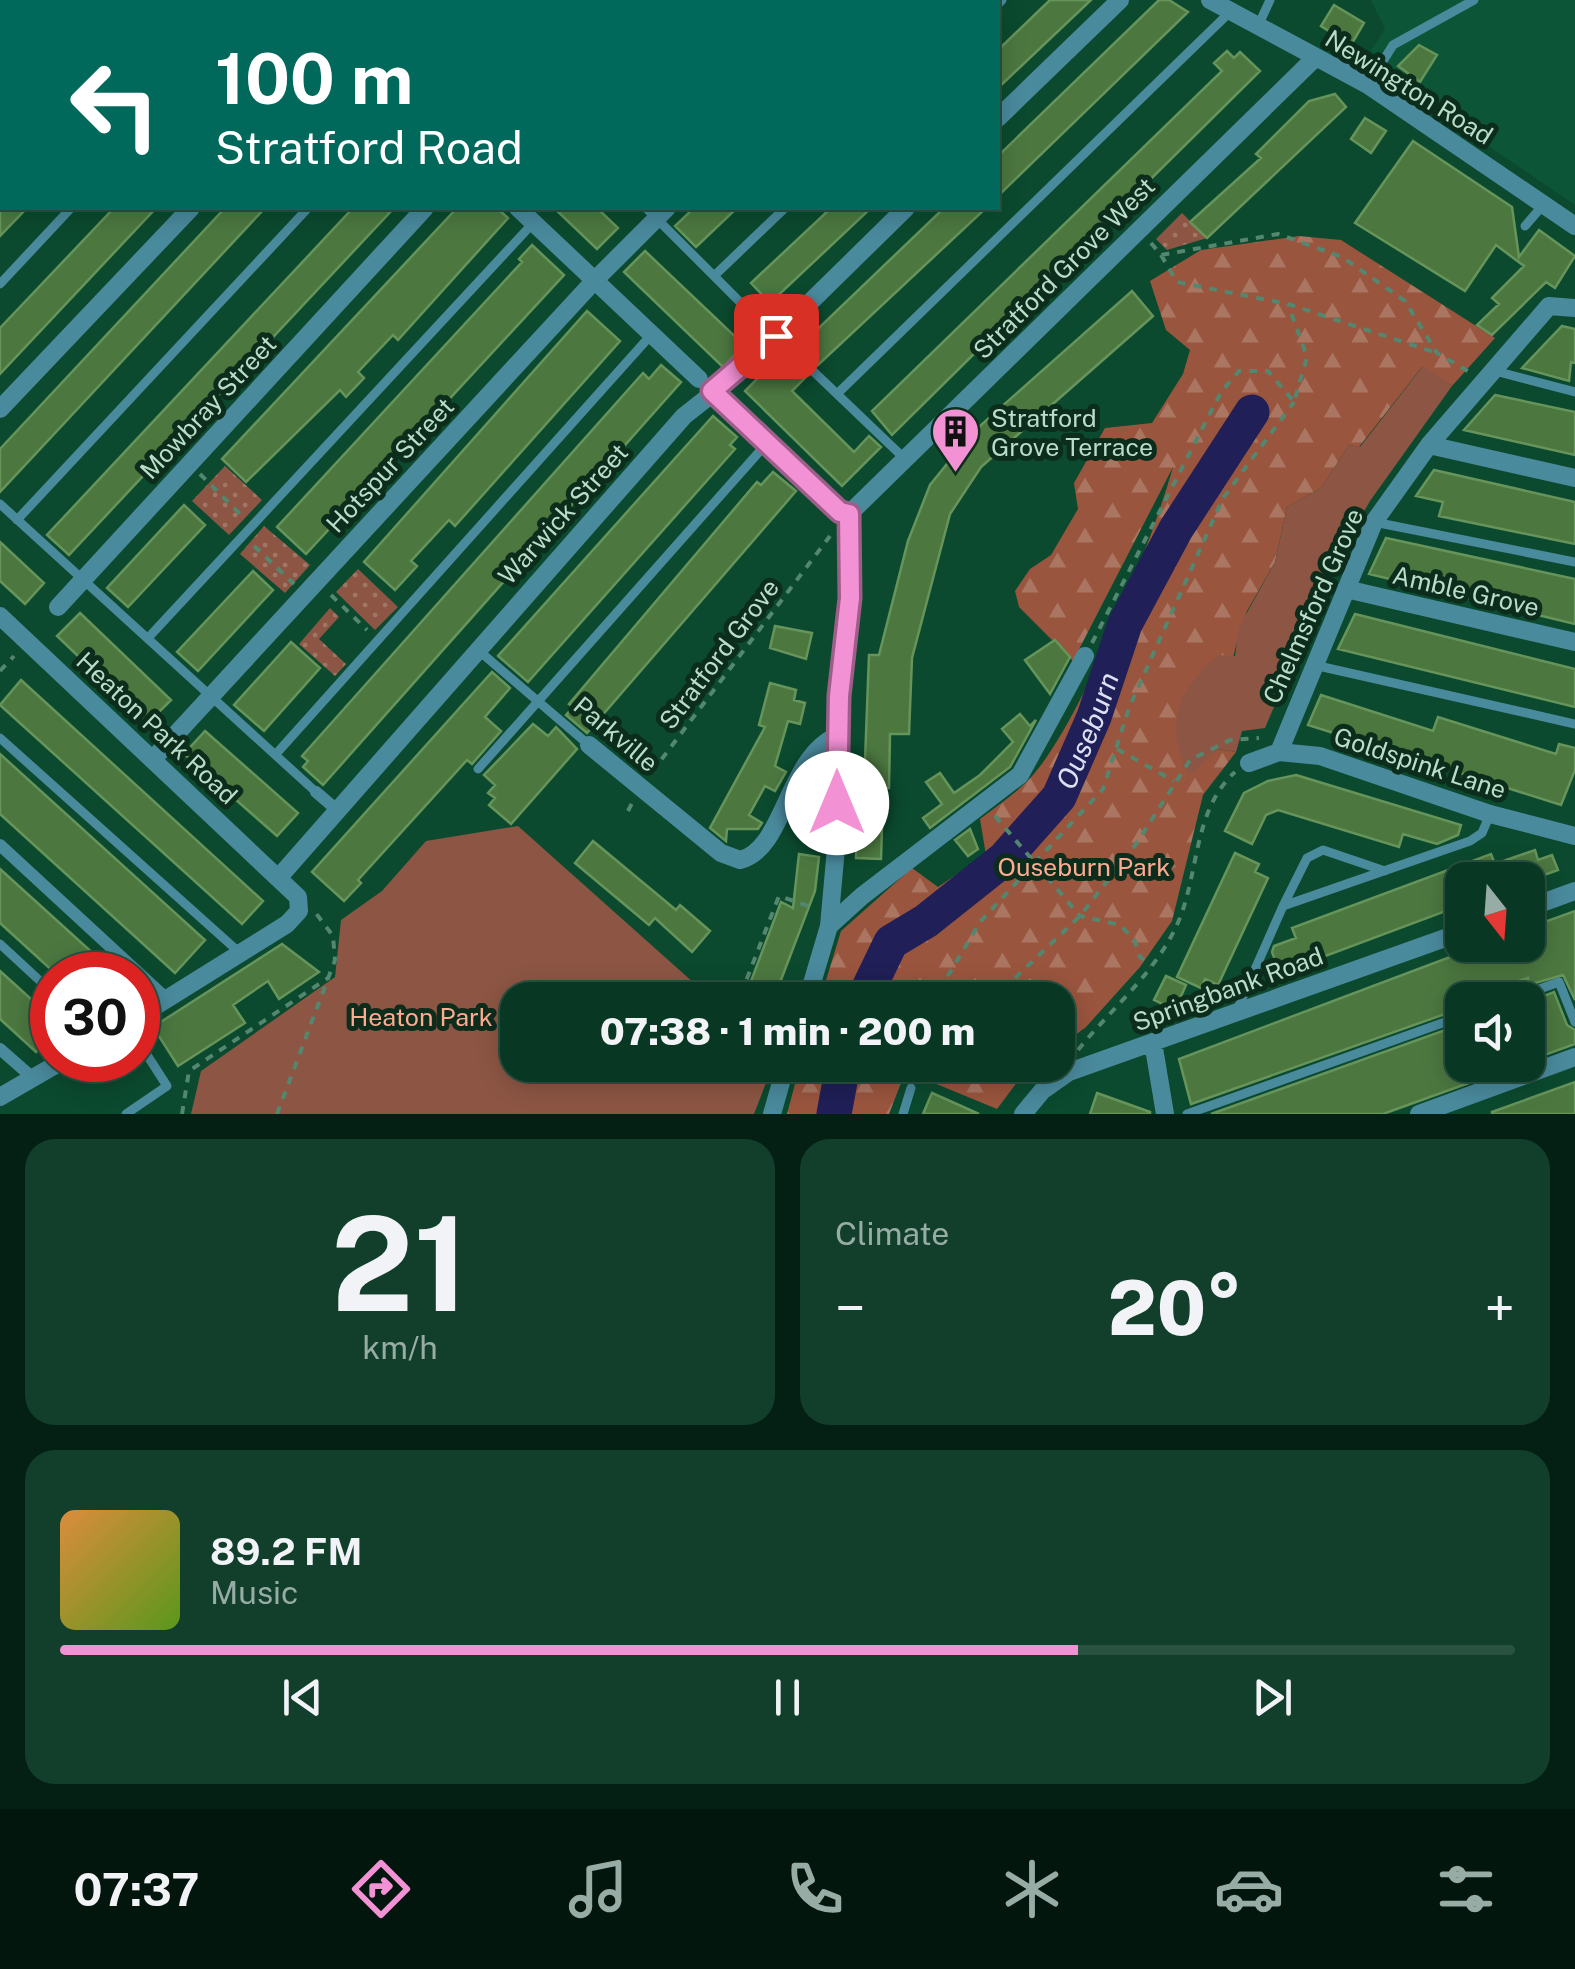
<!DOCTYPE html>
<html lang="en">
<head>
<meta charset="utf-8">
<style>
  :root { --surface:#083823; --page:#113f2b; --text:#f1f3f6; --muted:#98aca6; --line:#295241; --accent:#f391d5 }
  body { margin:0; font-family:"Public Sans",sans-serif; background:var(--page); color:var(--text); height:100vh; display:flex; flex-direction:column; font-size:38px; white-space:nowrap }
  * { box-sizing:border-box; margin:0 }
  p { font-size:32px; color:var(--muted) }
  .icon { flex:none; width:55px; height:55px; fill:none; stroke:currentColor; stroke-width:2; stroke-linecap:round; stroke-linejoin:round }
  .map { position:relative; height:1114px; overflow:hidden }
  .panel { display:flex; flex-direction:column; gap:25px; padding:25px; background:#041f13; flex:1 }
  .panel>* { flex:none }
  .hud { position:absolute; left:0px; top:0px; width:1000px; height:210px; box-shadow:0 5px 25px #0003,0 0 0 2px var(--line); background:#00695c; color:#fff; overflow:hidden }
  .needle { width:65px; rotate:163deg }
  .tools { position:absolute; left:1445px; top:862px; display:grid; gap:20px }
  .tools a { display:grid; place-items:center; width:100px; height:100px; border-radius:20px; background:var(--surface); box-shadow:0 5px 25px #0003,0 0 0 2px var(--line); font-size:50px }
  .speed { position:absolute; left:30px; top:952px; display:flex; gap:20px; font-size:50px; font-weight:700; text-align:center }
  .speed>* { display:grid; place-content:center; width:130px; height:130px; border-radius:50%; background:var(--surface); box-shadow:0 5px 25px #0003,0 0 0 2px var(--line); line-height:1 }
  .speed .limit { border:15px solid #d22; background:#fff; color:#111 }
  .pin { position:absolute; display:grid; place-items:center; width:85px; height:85px; color:#fff; margin:-42px; border-radius:20px; box-shadow:0 5px 15px #0006 }
  .me { position:absolute; width:110px; margin:-55px; rotate:0deg; stroke-linejoin:round; filter:drop-shadow(0 0 8px #0008) }
  .turn { display:flex; align-items:center; gap:35px; height:210px; padding:0 50px; font-size:45px }
  .turn .icon { width:130px; height:130px; stroke-width:2.5 }
  .turn b { display:block; font-size:70px; line-height:85px }
  .big { font-size:75px; font-weight:800; line-height:1.1 }
  .panel .widget { flex:1; display:flex; flex-direction:column; justify-content:center; gap:15px; min-width:0; padding:0 35px; border-radius:30px; background:var(--page) }
  .panel .dial { align-items:center; gap:0 }
  .dial b { font-size:130px; line-height:1 }
  .song { display:flex; align-items:center; gap:30px }
  .cover { width:120px; height:120px; border-radius:15px; background:linear-gradient(135deg,hsl(30 70% 55%),hsl(90 70% 35%)) }
  .played { height:10px; border-radius:5px; background:linear-gradient(90deg,var(--accent) 70%,var(--line) 70%) }
  .keys { display:flex; justify-content:space-around; direction:ltr }
  .heat { display:flex; justify-content:space-between; align-items:center; font-size:55px; direction:ltr }
  .panel .tiles { flex:1; display:grid; gap:25px; grid-template-columns:1fr 1fr }
  .widget:last-child { grid-column:span 2 }
  .trip { position:absolute; left:500px; top:982px; width:575px; height:100px; border-radius:30px; background:var(--surface); box-shadow:0 5px 25px #0003,0 0 0 2px var(--line); font-weight:800; line-height:100px; text-align:center }
  .tabs { display:flex; height:160px; justify-content:space-around; align-items:center; background:#03160e; color:var(--muted) }
  .tabs .icon { width:70px; height:70px }
  .tabs .selected { color:var(--accent) }
  .tabs b { font-size:45px; color:var(--text) }
  .map>svg:first-child { display:block }
  .built { fill:#0d5537 }
  .grass { fill:url(#grass-dots) }
  .forest { fill:url(#forest-firs) }
  .green { fill:#8d5644 }
  .lines { fill:none; stroke-linecap:round; stroke-linejoin:round }
  .river { stroke:#201f57; stroke-width:35 }
  .building { fill:#4c7840; stroke:#66945a; stroke-width:2.5 }
  .path { stroke:#53876f; stroke-width:4; stroke-dasharray:8 8; stroke-linecap:butt }
  .service { stroke:#4a8a9d; stroke-width:9 }
  .pedestrian { stroke:#4a8a9d; stroke-width:12 }
  .minor { stroke:#4a8a9d; stroke-width:18 }
  .route-casing { stroke:#9e5e8a; stroke-width:25 }
  .route { stroke:#f391d5; stroke-width:18 }
  .labels { text-anchor:middle; dominant-baseline:central; stroke-width:10; stroke-linejoin:round; paint-order:stroke }
  .street-label { font-size:25px; fill:#b9ddc8; stroke:#0c2c1c }
  .poi-label { font-size:25px; fill:#b9ddc8; stroke:#0c2c1c; text-anchor:start }
  .park-label { font-size:25px; fill:#fdac91; stroke:#0c2c1c }
  .water-label { font-size:28px; font-style:italic; fill:#dde0f2; stroke:#0c2c1c }
</style>
</head>
<body>
<div class="map">
<svg width="1575" height="1114" viewBox="0 0 1575 1114">
  <defs>
    <pattern id="grass-dots" width="8" height="8" patternUnits="userSpaceOnUse" patternTransform="scale(2.5)"><rect width="8" height="8" fill="#8d5644"/><path d="M2 2h.1M6 6h.1" fill="none" stroke="#a07666" stroke-width="1.8" stroke-linecap="round"/></pattern>
    <pattern id="forest-firs" width="22" height="20" patternUnits="userSpaceOnUse" patternTransform="scale(2.5)"><rect width="22" height="20" fill="#9a553e"/><path d="M5 1l3.5 6h-7zM16 11l3.5 6h-7z" fill="#aa7561"/></pattern>
  </defs>
  <rect width="100%" height="100%" fill="#0b4a2f"/>
  <path class="built" d="M 1371,0 L 1575,0 L 1575,205 L 1392,80 L 1371,50 L 1385,29 Z"/>
  <path class="grass" d="M 1182,213 L 1207,238 L 1167,250 L 1156,239 Z
    M 225,466 L 262,500 L 229,535 L 192,501 Z
    M 264,526 L 310,565 L 285,593 L 240,554 Z
    M 358,569 L 398,607 L 375,630 L 336,592 Z
    M 330,608 L 339,617 L 319,639 L 346,664 L 335,676 L 299,644 Z"/>
  <path class="forest" d="M 1299,236 L 1341,240 L 1495,338 L 1452,386 L 1422,367 L 1359,447 L 1349,445 L 1321,488 L 1287,507 L 1275,562 L 1247,611 L 1236,646 L 1207,758 L 1218,749 L 1236,752 L 1203,795 L 1172,921 L 1140,967 L 1086,1027 L 1058,1048 L 1058,1000 L 820,1000 L 841,931 L 912,868 L 938,887 L 986,855 L 980,819 C 999,805 1018,792 1033,775 C 1083,718 1152,542 1173,467 L 1073,661 L 1019,607 L 1015,591 L 1030,569 L 1051,555 L 1078,509 L 1074,483 L 1105,428 L 1152,423 L 1183,374 L 1190,350 L 1166,330 L 1150,281 L 1201,250 Z
    M 800,1065 L 1030,1065 L 997,1109 L 922,1078 L 901,1083 L 889,1114 L 787,1114 Z"/>
  <path class="green" d="M 1423,366 L 1452,386 L 1370,501 L 1337,559 L 1265,728 L 1242,731 L 1236,752 L 1218,749 L 1194,772 L 1187,773 C 1164,724 1178,688 1218,655 L 1235,656 L 1239,627 L 1275,562 L 1287,507 L 1321,488 L 1349,445 L 1360,447 Z
    M 518,826 L 713,1000 L 518,1000 L 518,1065 L 773,1065 L 754,1114 L 191,1114 L 201,1071 L 335,977 L 341,920 L 382,891 L 426,841 Z"/>
  <g class="lines">
    <g class="river">
      <path id="s1" d="M 863,1000 L 891,942 L 926,921 L 1004,859 L 1059,797 L 1094,717 L 1125,624 L 1176,529 L 1252,412"/>
      <path d="M 834,1114 L 843,1065"/>
    </g>
  </g>
  <path class="building" d="M 1050,0 L 1091,0 L 998,88 L 998,50 Z
    M 1159,0 L 1169,0 L 1188,12 L 998,196 L 998,156 Z
    M 1334,5 L 1364,23 L 1351,45 L 1321,26 Z
    M 1419,45 L 1437,55 L 1420,82 L 1398,66 Z
    M 1227,51 L 1234,58 L 1240,52 L 1260,71 L 892,435 L 872,411 L 1222,71 L 1214,63 Z
    M 1335,94 L 1346,107 L 1207,238 L 1190,222 L 1261,158 L 1256,154 L 1309,101 Z
    M 1365,118 L 1386,131 L 1371,153 L 1351,139 Z
    M 1413,141 L 1512,207 L 1519,257 L 1539,230 L 1575,256 L 1555,288 L 1546,282 L 1492,335 L 1477,325 L 1499,304 L 1492,298 L 1524,266 L 1496,245 L 1465,291 L 1355,223 Z
    M 0,208 L 27,208 L 0,236 Z
    M 114,208 L 156,208 L 0,374 L 0,328 Z
    M 225,208 L 265,208 L 0,492 L 0,449 Z
    M 353,208 L 394,208 L 69,555 L 47,535 Z
    M 457,208 L 497,208 L 508,218 L 398,340 L 393,335 L 358,372 L 364,378 L 346,397 L 340,390 L 246,482 L 222,459 Z
    M 554,208 L 597,208 L 618,228 L 597,249 Z
    M 694,208 L 737,208 L 696,247 L 675,226 Z
    M 831,208 L 871,208 L 770,303 L 751,283 Z
    M 944,208 L 986,208 L 818,365 L 800,346 Z
    M 532,245 L 564,275 L 306,554 L 277,527 L 522,262 L 519,259 Z
    M 645,251 L 744,345 L 723,367 L 624,272 Z
    M 1132,291 L 1153,316 L 981,467 L 950,514 L 912,658 L 909,734 L 890,734 L 889,788 L 864,788 L 869,655 L 879,655 L 908,541 L 930,485 L 972,433 Z
    M 587,311 L 620,341 L 455,526 L 449,520 L 411,561 L 417,566 L 395,590 L 364,562 Z
    M 1562,326 L 1575,329 L 1575,363 L 1571,362 L 1569,381 L 1522,368 Z
    M 780,356 L 807,376 L 792,391 L 854,452 L 869,436 L 881,447 L 842,486 L 745,391 Z
    M 661,365 L 681,382 L 323,785 L 303,767 L 308,761 L 302,756 L 643,373 L 649,379 Z
    M 1495,395 L 1575,412 L 1575,455 L 1464,430 Z
    M 713,416 L 737,437 L 730,445 L 735,449 L 528,682 L 498,656 Z
    M 1434,470 L 1575,502 L 1575,544 L 1439,516 L 1443,502 L 1416,496 Z
    M 773,472 L 796,491 L 587,733 L 566,715 L 573,707 L 569,704 L 757,482 L 761,485 Z
    M 184,505 L 205,525 L 128,607 L 107,588 Z
    M 1386,538 L 1575,579 L 1575,624 L 1369,574 Z
    M 0,542 L 44,583 L 25,604 L 0,581 Z
    M 253,571 L 273,590 L 198,671 L 177,652 Z
    M 80,613 L 171,700 L 148,723 L 57,636 Z
    M 1355,614 L 1575,669 L 1575,707 L 1338,649 Z
    M 775,626 L 812,633 L 806,659 L 770,648 Z
    M 1055,640 L 1070,657 L 1050,694 L 1025,660 Z
    M 291,642 L 320,668 L 264,731 L 234,705 Z
    M 492,672 L 510,688 L 485,717 L 501,731 L 472,764 L 467,760 L 358,880 L 361,883 L 344,901 L 312,872 Z
    M 21,680 L 263,901 L 242,924 L 0,705 Z
    M 770,683 L 796,690 L 794,700 L 805,703 L 800,724 L 788,721 L 775,766 L 786,772 L 775,791 L 765,786 L 749,815 L 762,823 L 758,829 L 727,829 L 726,841 L 710,828 L 765,727 L 759,725 Z
    M 1321,695 L 1433,731 L 1438,717 L 1556,754 L 1559,744 L 1575,748 L 1575,770 L 1561,805 L 1308,725 Z
    M 1020,714 L 1030,726 L 1036,720 L 1010,767 L 930,828 L 923,818 L 942,804 L 926,782 L 940,773 L 954,793 L 980,775 L 1013,742 L 1002,729 Z
    M 533,724 L 548,736 L 556,727 L 577,749 L 511,824 L 489,805 L 495,798 L 488,793 L 495,785 L 484,775 Z
    M 205,731 L 298,813 L 277,836 L 184,754 Z
    M 0,754 L 205,940 L 175,973 L 0,814 Z
    M 1296,775 L 1461,825 L 1458,835 L 1437,844 L 1403,834 L 1399,847 L 1278,810 L 1266,815 L 1252,844 L 1225,831 L 1244,793 L 1268,781 Z
    M 808,787 L 825,787 L 825,829 L 800,829 L 800,803 Z
    M 857,827 L 882,828 L 881,859 L 856,858 Z
    M 970,829 L 978,849 L 968,856 L 955,840 Z
    M 593,841 L 676,910 L 680,905 L 710,931 L 692,952 L 655,918 L 649,925 L 575,863 Z
    M 1535,850 L 1538,860 L 1552,855 L 1558,870 L 1530,880 L 1462,880 L 1462,905 L 1280,973 L 1272,952 L 1274,946 L 1296,938 L 1292,928 L 1491,854 L 1495,864 Z
    M 1235,853 L 1259,864 L 1255,872 L 1268,878 L 1218,985 L 1205,979 L 1201,988 L 1177,977 Z
    M 799,854 L 819,857 L 815,891 L 776,993 L 751,981 L 781,902 L 793,908 Z
    M 0,869 L 117,975 L 57,975 L 0,923 Z
    M 1575,911 L 1575,1000 L 1563,975 L 1528,985 L 1528,978 L 1462,1000 L 1462,1008 L 1191,1104 L 1179,1059 L 1482,945 L 1528,945 L 1528,928 Z
    M 282,944 L 319,972 L 279,999 L 268,981 L 233,1005 L 245,1023 L 178,1066 L 153,1027 Z
    M 0,971 L 52,1018 L 52,1034 L 36,1052 L 0,1019 Z
    M 1166,976 L 1186,985 L 1175,1010 L 1154,1000 Z
    M 1554,992 L 1567,1025 L 1575,1030 L 1575,1044 L 1528,1061 L 1528,1002 Z
    M 1462,1024 L 1462,1065 L 1513,1067 L 1383,1114 L 1211,1114 Z
    M 1575,1082 L 1575,1114 L 1492,1114 L 1492,1112 Z
    M 932,1093 L 979,1114 L 923,1114 Z
    M 1097,1093 L 1150,1112 L 1150,1114 L 1090,1114 Z"/>
  <g class="lines">
    <path class="path" d="M 1151,243 L 1161,255 L 1278,234 L 1342,257 L 1405,301 L 1437,353 L 1471,373
      M 1161,255 L 1177,282 L 1288,304 L 1437,353
      M 200,474 L 243,517
      M 254,546 L 294,584
      M 331,595 L 367,630
      M 1092,643 L 1221,392 L 1239,371 L 1268,371 L 1294,402 L 1307,357 L 1288,304
      M 0,671 L 14,656
      M 1117,749 L 1174,781
      M 652,772 L 830,536
      M 628,811 L 633,801
      M 995,816 L 1080,916 L 1120,925 L 1134,939 L 1140,957 L 1151,965
      M 787,1000 L 759,992 L 746,981 L 779,896 L 814,908
      M 926,1000 L 949,974 L 980,922 L 1103,789 L 1129,708 L 1223,498 L 1294,402
      M 992,1000 L 1080,916 L 1136,844 L 1190,760 L 1230,740 L 1259,738
      M 1078,1050 C 1110,1010 1152,976 1175,929 C 1200,879 1191,812 1235,772
      M 182,1114 L 189,1071 L 328,978
      M 277,1114 L 335,960 L 333,936 L 315,912"/>
    <path class="service" d="M 422,0 L 424,2
      M 37,2 L 39,0
      M 263,2 L 265,0
      M 753,2 L 756,0
      M 998,4 L 1002,0
      M 1258,26 L 1270,0
      M 0,41 L 2,39
      M 1368,85 L 1393,45 L 1474,0
      M 646,208 L 763,325
      M 1525,226 L 1544,204
      M 715,275 L 785,208
      M 0,284 L 71,208
      M 791,350 L 905,459
      M 1495,371 L 1575,392
      M 837,394 L 1230,12
      M 0,504 L 316,792
      M 17,520 L 308,208
      M 1374,522 L 1575,562
      M 148,638 L 534,222
      M 478,650 L 589,745
      M 1314,665 L 1575,724
      M 0,738 L 240,953
      M 276,754 L 651,335
      M 478,769 L 767,443
      M 1283,906 L 1307,858 L 1323,850 L 1385,871
      M 0,944 L 52,992
      M 1509,1000 L 1559,982 L 1575,1022
      M 1237,1010 L 1283,906 L 1470,841 L 1482,833 L 1490,814
      M 126,1114 L 167,1086 L 138,1041
      M 903,1114 L 911,1088
      M 1187,1114 L 1462,1016"/>
    <path class="pedestrian" d="M 763,325 L 791,350
      M 316,792 L 337,810
      M 0,845 L 168,1000
      M 0,1049 L 33,1078"/>
    <path class="minor" d="M 300,0 L 302,2
      M 1210,0 L 1368,85 L 1575,226
      M 145,2 L 147,0
      M 387,2 L 390,0
      M 631,2 L 633,0
      M 881,2 L 883,0
      M 998,118 L 1120,0
      M 0,159 L 2,156
      M 518,208 L 699,379
      M 712,391 L 840,512 L 849,514
      M 0,409 L 191,208
      M 1429,445 L 1575,478
      M 849,514 L 1316,57
      M 1346,589 L 1575,642
      M 58,607 L 425,208
      M 0,616 L 298,897 L 299,911 L 287,924 L 138,1017
      M 589,745 L 721,853 L 740,860 C 785,849 787,757 837,736
      M 1279,752 L 1374,522 L 1429,445 L 1549,306 L 1575,308
      M 153,759 L 595,280 L 667,208
      M 1249,763 L 1279,752 L 1320,756 L 1490,814 L 1575,836
      M 280,876 L 684,416 L 736,375 L 906,208
      M 1528,908 L 1575,891
      M 829,926 L 862,896 L 1020,775 L 1085,656
      M 807,1000 L 829,926 L 837,837 L 839,697 L 850,598 L 849,514
      M 1153,1042 L 1165,1114
      M 0,1097 L 64,1060
      M 772,1114 L 786,1065
      M 1023,1114 L 1042,1091 L 1069,1072 L 1462,932
      M 1419,1114 L 1575,1057"/>
  </g>
  <g class="lines">
    <defs>
      <path id="route" d="M 776,336 L 712,391 L 840,512 L 849,514 L 850,598 L 839,696 L 837,803"/>
    </defs>
    <use href="#route" class="route-casing"/>
    <use href="#route" class="route"/>
  </g>
  <defs>
    <symbol id="building-pin" viewBox="-11 -11 22 30"><path d="M0 17L-7.5 6A9.5 9.5 0 1 1 7.5 6Z" fill="#f391d5" stroke="#0c2c1c"/><path d="M-4-6H4V6H1V3H-1V6H-4ZM-2.5-4.3h1.7v1.8h-1.7ZM.8-4.3h1.7v1.8H.8ZM-2.5-1h1.7V.8h-1.7ZM.8-1h1.7V.8H.8Z" fill="#111"/></symbol>
  </defs>
  <g fill-rule="evenodd">
    <use href="#building-pin" x="928" y="404" width="55" height="75"/>
  </g>
  <g class="labels">
    <g class="street-label">
      <text transform="translate(1409 87) rotate(32)">Newington Road</text>
      <text transform="translate(1064 268) rotate(-45)">Stratford Grove West</text>
      <text transform="translate(208 407) rotate(-47)">Mowbray Street</text>
      <text transform="translate(390 465) rotate(-47)">Hotspur Street</text>
      <text transform="translate(563 514) rotate(-48)">Warwick Street</text>
      <text transform="translate(1466 591) rotate(13)">Amble Grove</text>
      <text transform="translate(1313 606) rotate(-66)">Chelmsford Grove</text>
      <text transform="translate(719 654) rotate(-53)">Stratford Grove</text>
      <text transform="translate(157 728) rotate(43)">Heaton Park Road</text>
      <text transform="translate(616 734) rotate(40)">Parkville</text>
      <text transform="translate(1420 763) rotate(18)">Goldspink Lane</text>
      <text transform="translate(1228 989) rotate(-20)">Springbank Road</text>
    </g>
    <g class="poi-label">
      <text x="991" y="418">Stratford<tspan x="991" dy="29">Grove Terrace</tspan></text>
    </g>
    <g class="park-label">
      <text x="1084" y="867">Ouseburn Park</text>
      <text x="421" y="1017">Heaton Park</text>
    </g>
    <g class="water-label">
      <text stroke="none"><textPath href="#s1" startOffset="360">Ouseburn</textPath></text>
    </g>
  </g>
</svg>
<div class="tools">
<a><svg class="needle" viewBox="-14 -14 28 28"><path d="M0-13l5 13h-10z" fill="#e53935"/><path d="M0 13l5-13h-10z" fill="#98aca6"/></svg></a>
<a><svg class="icon" aria-label="sound" viewBox="0 0 24 24"><path d="M4 9h4l5-4v14l-5-4H4zM17 9q2 3 0 6"/></svg></a>
</div>
<div class="speed"><div class="limit">30</div></div>
<div class="pin" style="left:776px;top:336px;background:#d93025"><svg class="icon" aria-label="arrive" viewBox="0 0 24 24"><path d="M6 21V4h12l-3 4 3 4H6"/></svg></div>
<svg class="me" style="left:837px;top:803px" viewBox="-20 -20 40 40"><circle r="19" fill="#fff"/><path d="M0-13L10 11 0 6-10 11z" fill="#f391d5"/></svg>
<div class="trip">07:38 · 1 min · 200 m</div>
<div class="hud">
<div class="turn"><svg class="icon" aria-label="left" viewBox="0 0 24 24"><path d="M17 20v-9H6M10 6l-5 5 5 5"/></svg><div><b>100 m</b>Stratford Road</div></div>
</div>
</div>
<section class="panel">
<div class="tiles">
<div class="widget dial"><b>21</b><p>km/h</p></div>
<div class="widget"><p>Climate</p>
<div class="heat"><a>−</a><b class="big">20°</b><a>+</a></div>
</div>
<div class="widget">
<div class="song"><i class="cover"></i><div><b>89.2 FM</b><p>Music</p></div></div>
<div class="played"></div>
<div class="keys"><svg class="icon" aria-label="previous" viewBox="0 0 24 24"><path d="M18 5L8 12l10 7zM5 5v14"/></svg><svg class="icon" aria-label="pause" viewBox="0 0 24 24"><path d="M8 5v14M16 5v14"/></svg><svg class="icon" aria-label="next" viewBox="0 0 24 24"><path d="M6 5l10 7-10 7zM19 5v14"/></svg></div>
</div>
</div>
</section>
<nav class="tabs">
<b>07:37</b>
<svg class="icon selected" aria-label="directions" viewBox="0 0 24 24"><path d="M12 3l9 9-9 9-9-9zM9 14v-3h6M13 9l2 2-2 2"/></svg>
<svg class="icon" aria-label="music" viewBox="0 0 24 24"><path d="M9 18V5l10-2v13"/><circle cx="6" cy="18" r="3"/><circle cx="16" cy="16" r="3"/></svg>
<svg class="icon" aria-label="phone" viewBox="0 0 24 24"><path d="M5 4h4l2 5-3 2q2 4 5 5l2-3 5 2v4C11 20 4 13 5 4z"/></svg>
<svg class="icon" aria-label="climate" viewBox="0 0 24 24"><path d="M12 3v18M4 7l16 10M4 17L20 7"/></svg>
<svg class="icon" aria-label="car" viewBox="0 0 24 24"><path d="M5 17H2v-5l4-1 3-4h7l3 4 3 1v5h-3M9 17h6M6 11h13"/><circle cx="7" cy="17" r="2"/><circle cx="17" cy="17" r="2"/></svg>
<svg class="icon" aria-label="filters" viewBox="0 0 24 24"><path d="M4 7h16M4 17h16"/><circle cx="9" cy="7" r="2"/><circle cx="15" cy="17" r="2"/></svg>
</nav>
</body>
</html>
